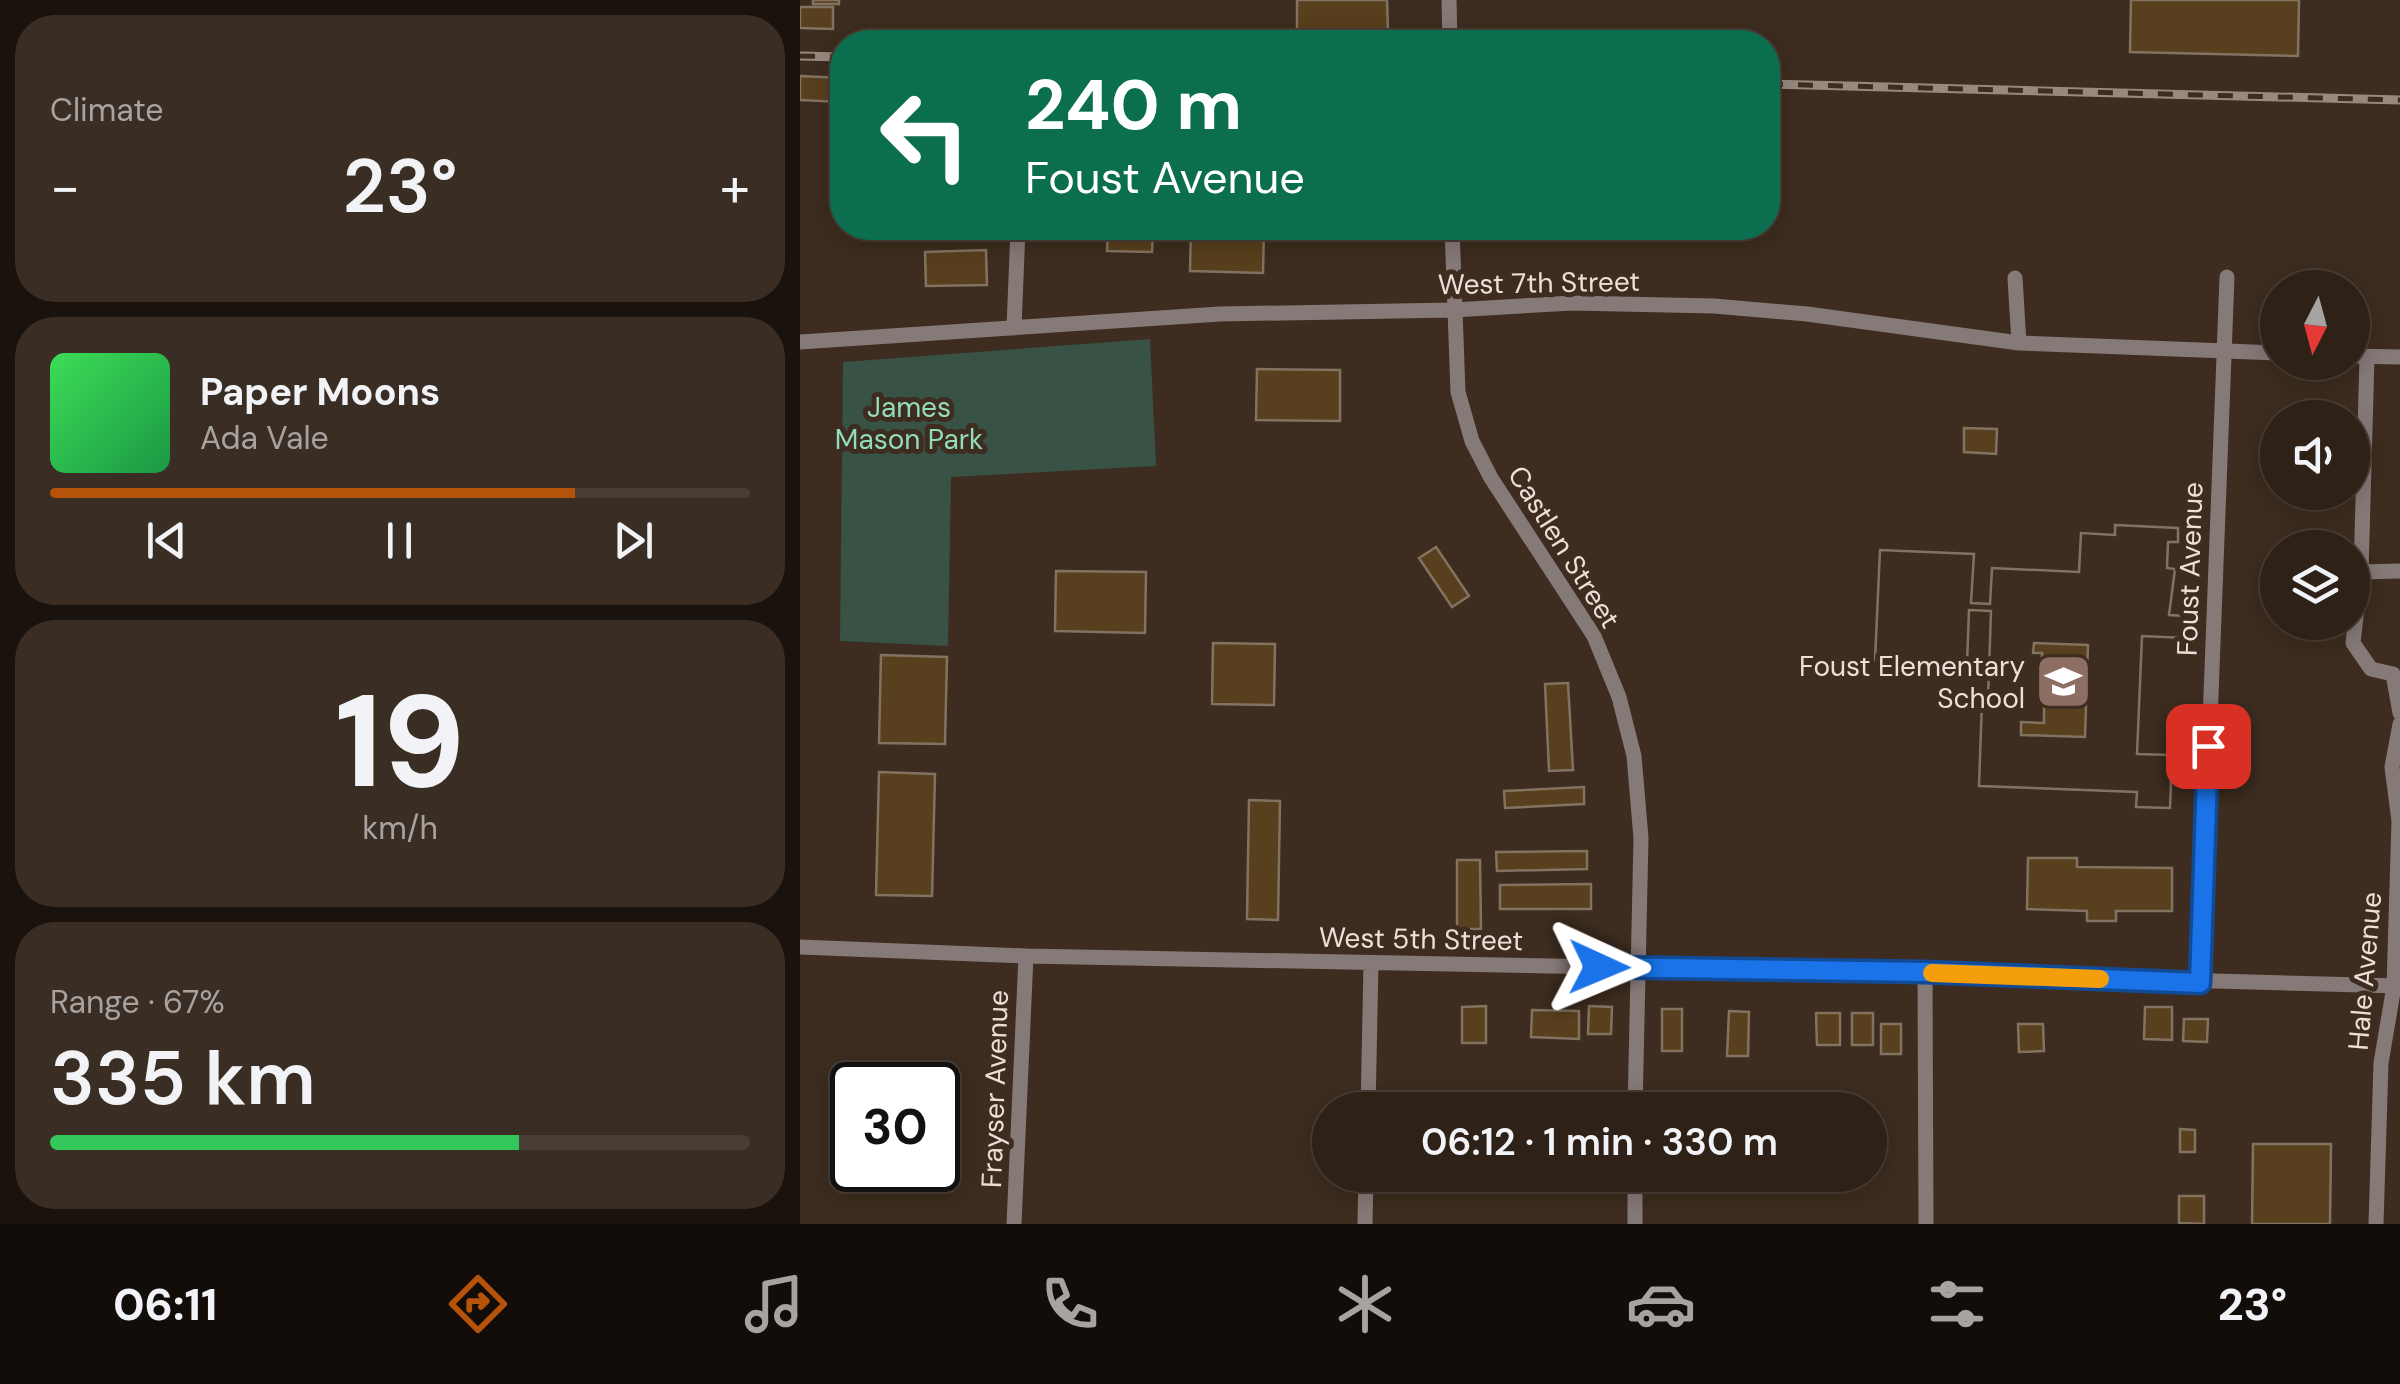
<!DOCTYPE html>
<html lang="en">
<head>
<meta charset="utf-8">
<style>
  :root { --surface:#2e2117; --page:#3a2e24; --text:#f1f3f6; --muted:#a7a3a1; --line:#493e36; --accent:#b45309 }
  body { margin:0; font-family:"DM Sans",sans-serif; background:var(--page); color:var(--text); height:100vh; display:flex; flex-direction:column; font-size:38px; white-space:nowrap }
  * { box-sizing:border-box; margin:0 }
  p { font-size:32px; color:var(--muted) }
  .icon { flex:none; width:55px; height:55px; fill:none; stroke:currentColor; stroke-width:2; stroke-linecap:round; stroke-linejoin:round }
  .map { position:relative; flex:1; overflow:hidden }
  .side { display:flex; flex-direction:column; gap:15px; padding:15px; background:#19120d; width:800px }
  .side>* { flex:none }
  .banner { position:absolute; left:30px; top:30px; width:950px; height:210px; border-radius:40px; box-shadow:0 5px 25px #0003,0 0 0 2px var(--line); background:#0b6e4f; color:#fff; overflow:hidden }
  .needle { width:65px; rotate:186deg }
  .controls { position:absolute; left:1460px; top:270px; display:grid; gap:20px }
  .controls a { display:grid; place-items:center; width:110px; height:110px; border-radius:50%; background:var(--surface); box-shadow:0 5px 25px #0003,0 0 0 2px var(--line); font-size:50px }
  .speed { position:absolute; left:30px; top:1062px; display:flex; gap:20px; font-size:50px; font-weight:700; text-align:center }
  .speed>* { display:grid; place-content:center; width:130px; height:130px; border-radius:50%; background:var(--surface); box-shadow:0 5px 25px #0003,0 0 0 2px var(--line); line-height:1 }
  .speed .limit { border:5px solid #111; border-radius:15px; background:#fff; color:#111 }
  .pin { position:absolute; display:grid; place-items:center; width:85px; height:85px; color:#fff; margin:-42px; border-radius:20px; box-shadow:0 5px 15px #0006 }
  .me { position:absolute; width:110px; margin:-55px; rotate:91deg; stroke-linejoin:round; filter:drop-shadow(0 0 8px #0008) }
  .turn { display:flex; align-items:center; gap:35px; height:210px; padding:0 30px; font-size:45px }
  .turn .icon { width:130px; height:130px; stroke-width:2.5 }
  .turn b { display:block; font-size:70px; line-height:85px }
  .big { font-size:75px; font-weight:600; line-height:1.1 }
  .side .tile { flex:1; display:flex; flex-direction:column; justify-content:center; gap:15px; min-width:0; padding:0 35px; border-radius:40px; background:var(--page) }
  .side .dial { align-items:center; gap:0 }
  .dial b { font-size:130px; line-height:1 }
  .song { display:flex; align-items:center; gap:30px }
  .cover { width:120px; height:120px; border-radius:15px; background:linear-gradient(135deg,hsl(130 70% 55%),hsl(140 70% 35%)) }
  .played { height:10px; border-radius:5px; background:linear-gradient(90deg,var(--accent) 75%,var(--line) 75%) }
  .keys { display:flex; justify-content:space-around; direction:ltr }
  .heat { display:flex; justify-content:space-between; align-items:center; font-size:55px; direction:ltr }
  .charge { height:15px; border-radius:8px; background:linear-gradient(90deg,#34c759 67%,var(--line) 0) }
  .trip { position:absolute; left:512px; top:1092px; width:575px; height:100px; border-radius:50px; background:var(--surface); box-shadow:0 5px 25px #0003,0 0 0 2px var(--line); font-weight:600; line-height:100px; text-align:center }
  .tab-bar { display:flex; height:160px; justify-content:space-around; align-items:center; background:#120d09; color:var(--muted) }
  .tab-bar .icon { width:70px; height:70px }
  .tab-bar .active { color:var(--accent) }
  .tab-bar b { font-size:45px; color:var(--text) }
  main { display:flex; flex:1; min-height:0 }
  .map>svg:first-child { display:block }
  .green { fill:#385246 }
  .building { fill:#583f1d; stroke:#827361; stroke-width:2.5; fill-rule:evenodd }
  .lines { fill:none; stroke-linecap:round; stroke-linejoin:round }
  .street { stroke:#867a78; stroke-width:15 }
  .rail-casing { stroke:#97897e; stroke-width:9 }
  .rail { stroke:#3d2c1f; stroke-width:5; stroke-dasharray:15; stroke-linecap:butt }
  .route-casing { stroke:#114b97; stroke-width:25 }
  .route { stroke:#1a73e8; stroke-width:18 }
  .slow { stroke:#f59e0b; stroke-width:18 }
  .labels { text-anchor:middle; dominant-baseline:central; stroke-width:10; stroke-linejoin:round; paint-order:stroke }
  .street-label { font-size:28px; fill:#ebe0d8; stroke:#3d2c1f }
  .park-label { font-size:28px; fill:#91ddba; stroke:#3d2c1f }
  .poi-label { font-size:28px; fill:#ebe0d8; stroke:#3d2c1f; text-anchor:end }
</style>
</head>
<body>
<main>
<section class="side">
<div class="tile"><p>Climate</p>
<div class="heat"><a>−</a><b class="big">23°</b><a>+</a></div>
</div>
<div class="tile">
<div class="song"><i class="cover"></i><div><b>Paper Moons</b><p>Ada Vale</p></div></div>
<div class="played"></div>
<div class="keys"><svg class="icon" aria-label="previous" viewBox="0 0 24 24"><path d="M18 5L8 12l10 7zM5 5v14"/></svg><svg class="icon" aria-label="pause" viewBox="0 0 24 24"><path d="M8 5v14M16 5v14"/></svg><svg class="icon" aria-label="next" viewBox="0 0 24 24"><path d="M6 5l10 7-10 7zM19 5v14"/></svg></div>
</div>
<div class="tile dial"><b>19</b><p>km/h</p></div>
<div class="tile"><p>Range · 67%</p><b class="big">335 km</b><div class="charge"></div></div>
</section>
<div class="map">
<svg width="1600" height="1224" viewBox="0 0 1600 1224">
  <rect width="100%" height="100%" fill="#3d2c1f"/>
  <path class="green" d="M 350,339 L 356,466 L 151,477 L 148,646 L 40,641 L 43,362 Z"/>
  <path class="building" d="M 13,0 L 39,0 L 39,4 L 13,4 Z
    M 497,0 L 587,0 L 588,32 L 497,34 Z
    M 1331,0 L 1499,0 L 1498,56 L 1330,52 Z
    M 0,7 L 33,7 L 33,29 L 0,28 Z
    M 0,76 L 42,78 L 42,102 L 0,100 Z
    M 308,228 L 353,228 L 352,252 L 307,251 Z
    M 391,228 L 464,228 L 463,273 L 390,271 Z
    M 186,250 L 187,285 L 126,286 L 125,252 Z
    M 457,369 L 540,370 L 540,421 L 456,420 Z
    M 1164,428 L 1197,429 L 1196,454 L 1164,452 Z
    M 1315,525 L 1378,528 L 1378,542 L 1368,542 L 1367,568 L 1375,569 L 1369,615 L 1386,616 L 1385,638 L 1342,636 L 1337,754 L 1372,755 L 1370,808 L 1336,807 L 1337,792 L 1179,786 L 1182,701 L 1188,699 L 1191,611 L 1169,610 L 1167,664 L 1075,660 L 1080,550 L 1174,554 L 1171,603 L 1190,604 L 1192,568 L 1279,572 L 1281,533 L 1315,535 ZM 1234,643 L 1288,645 L 1285,737 L 1221,735 L 1221,722 L 1244,723 L 1244,703 L 1240,703 L 1242,653 L 1233,653 Z
    M 1315,525 L 1378,528 L 1378,542 L 1368,542 L 1367,568 L 1375,569 L 1369,615 L 1386,616 L 1385,638 L 1342,636 L 1337,754 L 1372,755 L 1370,808 L 1336,807 L 1337,792 L 1179,786 L 1182,701 L 1188,699 L 1191,611 L 1169,610 L 1167,664 L 1075,660 L 1080,550 L 1174,554 L 1171,603 L 1190,604 L 1192,568 L 1279,572 L 1281,533 L 1315,535 Z
    M 636,547 L 669,596 L 652,607 L 619,558 Z
    M 256,571 L 346,572 L 345,633 L 255,631 Z
    M 413,643 L 475,644 L 474,705 L 412,704 Z
    M 81,655 L 147,657 L 145,744 L 79,743 Z
    M 768,683 L 773,770 L 749,771 L 745,684 Z
    M 79,772 L 135,774 L 132,896 L 76,895 Z
    M 784,787 L 784,804 L 705,808 L 704,791 Z
    M 449,800 L 480,801 L 478,920 L 447,919 Z
    M 787,851 L 787,869 L 697,871 L 696,852 Z
    M 1228,858 L 1277,858 L 1277,867 L 1372,868 L 1372,911 L 1316,911 L 1316,921 L 1287,921 L 1287,911 L 1227,909 Z
    M 657,860 L 680,860 L 681,929 L 657,929 Z
    M 791,884 L 791,909 L 700,909 L 700,885 Z
    M 686,1006 L 686,1043 L 662,1043 L 662,1007 Z
    M 789,1006 L 812,1007 L 811,1034 L 788,1034 Z
    M 1345,1007 L 1372,1007 L 1372,1040 L 1344,1039 Z
    M 862,1009 L 882,1009 L 882,1051 L 862,1051 Z
    M 732,1010 L 779,1011 L 779,1039 L 731,1037 Z
    M 929,1011 L 949,1012 L 948,1056 L 927,1056 Z
    M 1016,1013 L 1040,1013 L 1040,1045 L 1017,1045 Z
    M 1052,1013 L 1073,1013 L 1073,1045 L 1052,1045 Z
    M 1384,1019 L 1408,1019 L 1407,1042 L 1383,1041 Z
    M 1081,1024 L 1101,1024 L 1101,1054 L 1081,1054 Z
    M 1218,1024 L 1243,1024 L 1244,1051 L 1219,1052 Z
    M 1380,1129 L 1395,1130 L 1395,1152 L 1380,1152 Z
    M 1453,1144 L 1531,1144 L 1530,1224 L 1452,1224 Z
    M 1379,1196 L 1404,1196 L 1404,1224 L 1379,1223 Z"/>
  <g class="lines">
    <path class="street" d="M 649,0 L 650,42
      M 652,228 L 658,392 L 672,441 L 691,478 L 794,636 L 819,697 L 834,756 L 841,838 L 835,1110
      M 1215,278 L 1219,343
      M 214,328 L 218,228
      M 0,342 L 420,314 L 653,310 L 772,303 L 914,306 L 1007,314 L 1219,343 L 1478,353
      M 1552,356 L 1600,357
      M 1567,357 L 1561,572 L 1553,643 L 1571,669 L 1593,674 L 1600,713
      M 1561,572 L 1600,571
      M 0,947 L 226,956 L 1125,973 L 1600,986
      M 1125,973 L 1126,1224
      M 1400,983 L 1427,277
      M 568,1110 L 571,963
      M 835,1175 L 835,1224
      M 214,1224 L 226,956
      M 565,1224 L 566,1175
      M 1576,1224 L 1581,1063 L 1594,986 L 1599,821 L 1592,767 L 1600,724"/>
    <defs>
      <path id="rail" d="M 0,56 L 42,57
        M 968,84 L 1600,100"/>
    </defs>
    <use href="#rail" class="rail-casing"/>
    <use href="#rail" class="rail"/>
  </g>
  <g class="lines">
    <defs>
      <path id="route" d="M 799,967 L 1125,972 L 1400,983 L 1408,746"/>
    </defs>
    <use href="#route" class="route-casing"/>
    <use href="#route" class="route"/>
    <path class="slow" d="M 1132,973 L 1300,979"/>
  </g>
  <defs>
    <symbol id="school-square" viewBox="-11 -11 22 22"><rect x="-9" y="-9" width="18" height="18" rx="4" fill="#8d6e63" stroke="#3d2c1f"/><path d="M0-5L7-2L0 1L-7-2ZM-4 1L0 2.5L4 1V4Q0 6-4 4Z" fill="#fff"/></symbol>
  </defs>
  <g fill-rule="evenodd">
    <use href="#school-square" x="1232" y="650" width="63" height="63"/>
  </g>
  <g class="labels">
    <g class="street-label">
      <text transform="translate(739 283) rotate(-1)">West 7th Street</text>
      <text transform="translate(764 547) rotate(58)">Castlen Street</text>
      <text transform="translate(1390 569) rotate(-88)">Foust Avenue</text>
      <text transform="translate(621 939) rotate(1)">West 5th Street</text>
      <text transform="translate(1565 971) rotate(-85)">Hale Avenue</text>
      <text transform="translate(195 1089) rotate(-88)">Frayser Avenue</text>
    </g>
    <g class="park-label">
      <text x="109" y="407">James<tspan x="109" dy="32">Mason Park</tspan></text>
    </g>
    <g class="poi-label">
      <text x="1225" y="666">Foust Elementary<tspan x="1225" dy="32">School</tspan></text>
    </g>
  </g>
</svg>
<div class="controls">
<a><svg class="needle" viewBox="-14 -14 28 28"><path d="M0-13l5 13h-10z" fill="#e53935"/><path d="M0 13l5-13h-10z" fill="#a7a3a1"/></svg></a>
<a><svg class="icon" aria-label="sound" viewBox="0 0 24 24"><path d="M4 9h4l5-4v14l-5-4H4zM17 9q2 3 0 6"/></svg></a>
<a><svg class="icon" aria-label="layers" viewBox="0 0 24 24"><path d="M12 4l9 5-9 5-9-5zM3 14l9 5 9-5"/></svg></a>
</div>
<div class="speed"><div class="limit">30</div></div>
<div class="pin" style="left:1408px;top:746px;background:#d93025"><svg class="icon" aria-label="arrive" viewBox="0 0 24 24"><path d="M6 21V4h12l-3 4 3 4H6"/></svg></div>
<svg class="me" style="left:799px;top:967px" viewBox="-20 -20 40 40"><path d="M0-17L14 15 0 8-14 15z" fill="#1a73e8" stroke="#fff" stroke-width="4"/></svg>
<div class="trip">06:12 · 1 min · 330 m</div>
<div class="banner">
<div class="turn"><svg class="icon" aria-label="left" viewBox="0 0 24 24"><path d="M17 20v-9H6M10 6l-5 5 5 5"/></svg><div><b>240 m</b>Foust Avenue</div></div>
</div>
</div>
</main>
<nav class="tab-bar">
<b>06:11</b>
<svg class="icon active" aria-label="directions" viewBox="0 0 24 24"><path d="M12 3l9 9-9 9-9-9zM9 14v-3h6M13 9l2 2-2 2"/></svg>
<svg class="icon" aria-label="music" viewBox="0 0 24 24"><path d="M9 18V5l10-2v13"/><circle cx="6" cy="18" r="3"/><circle cx="16" cy="16" r="3"/></svg>
<svg class="icon" aria-label="phone" viewBox="0 0 24 24"><path d="M5 4h4l2 5-3 2q2 4 5 5l2-3 5 2v4C11 20 4 13 5 4z"/></svg>
<svg class="icon" aria-label="climate" viewBox="0 0 24 24"><path d="M12 3v18M4 7l16 10M4 17L20 7"/></svg>
<svg class="icon" aria-label="car" viewBox="0 0 24 24"><path d="M5 17H2v-5l4-1 3-4h7l3 4 3 1v5h-3M9 17h6M6 11h13"/><circle cx="7" cy="17" r="2"/><circle cx="17" cy="17" r="2"/></svg>
<svg class="icon" aria-label="filters" viewBox="0 0 24 24"><path d="M4 7h16M4 17h16"/><circle cx="9" cy="7" r="2"/><circle cx="15" cy="17" r="2"/></svg>
<b>23°</b>
</nav>
</body>
</html>
